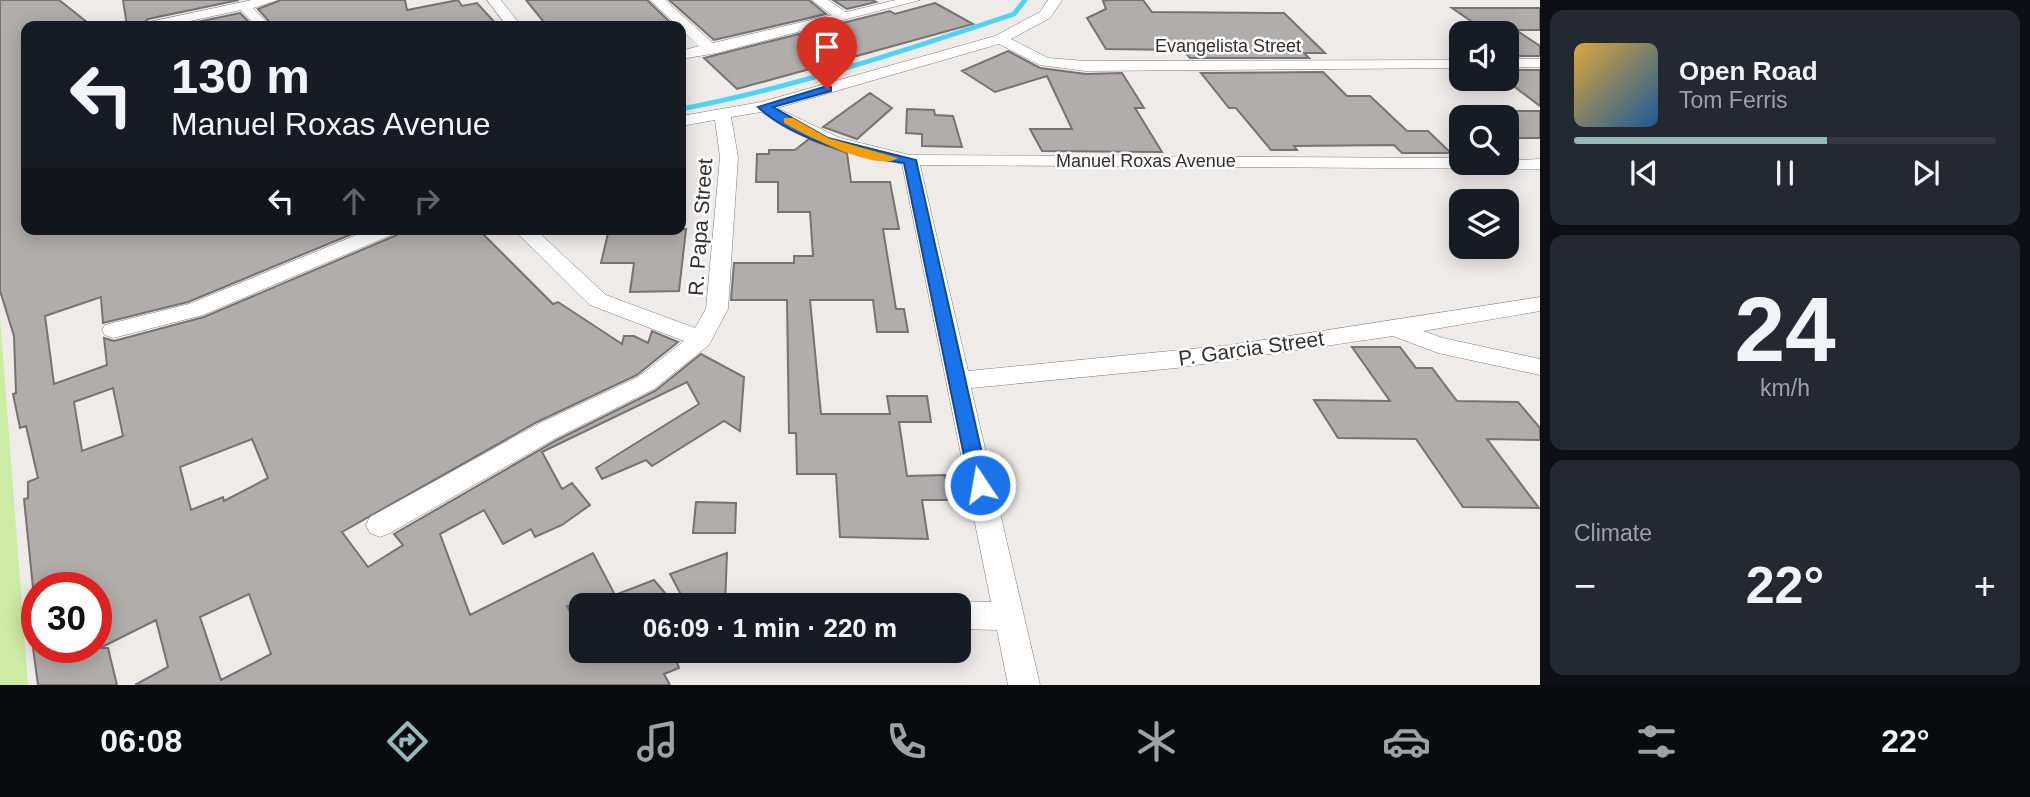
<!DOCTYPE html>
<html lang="en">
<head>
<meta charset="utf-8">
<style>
  :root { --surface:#171b24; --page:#242831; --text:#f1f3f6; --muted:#9ea1a6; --line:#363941; --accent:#95b8bb }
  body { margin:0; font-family:Arial,sans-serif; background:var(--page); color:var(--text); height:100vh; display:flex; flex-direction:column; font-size:26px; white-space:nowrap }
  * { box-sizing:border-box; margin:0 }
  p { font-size:23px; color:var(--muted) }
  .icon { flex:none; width:38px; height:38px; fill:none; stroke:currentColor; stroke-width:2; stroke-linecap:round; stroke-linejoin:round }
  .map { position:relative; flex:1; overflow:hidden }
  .details { display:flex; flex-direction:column; gap:10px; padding:10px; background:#0d0f14; width:490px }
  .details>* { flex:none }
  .guide { position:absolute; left:21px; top:21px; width:665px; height:214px; border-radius:14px; box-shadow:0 4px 18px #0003; background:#171b24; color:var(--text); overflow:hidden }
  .fabs { position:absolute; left:1449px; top:21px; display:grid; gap:14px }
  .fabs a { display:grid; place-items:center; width:70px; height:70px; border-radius:14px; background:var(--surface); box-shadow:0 4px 18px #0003; font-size:35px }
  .speed { position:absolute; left:21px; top:572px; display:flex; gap:14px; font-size:35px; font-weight:700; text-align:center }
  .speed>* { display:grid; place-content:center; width:91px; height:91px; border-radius:50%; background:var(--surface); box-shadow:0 4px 18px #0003; line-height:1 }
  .speed .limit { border:10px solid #d22; background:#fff; color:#111 }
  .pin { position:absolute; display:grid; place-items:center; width:60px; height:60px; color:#fff; margin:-72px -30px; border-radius:50% 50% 50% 0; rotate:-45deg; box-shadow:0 0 7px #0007 }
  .pin .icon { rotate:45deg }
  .me { position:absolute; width:77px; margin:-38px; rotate:348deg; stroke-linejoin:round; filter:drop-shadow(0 0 5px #0008) }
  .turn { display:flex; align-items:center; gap:24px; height:147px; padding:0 35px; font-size:32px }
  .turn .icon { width:91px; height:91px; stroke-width:2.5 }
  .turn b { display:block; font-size:49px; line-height:60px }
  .lanes { display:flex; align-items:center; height:66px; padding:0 35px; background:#0003; justify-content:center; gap:35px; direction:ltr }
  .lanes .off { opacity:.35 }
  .big { font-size:52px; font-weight:700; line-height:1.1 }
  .details .widget { flex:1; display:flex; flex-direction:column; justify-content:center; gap:10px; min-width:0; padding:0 24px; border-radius:14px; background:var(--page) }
  .details .dial { align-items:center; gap:0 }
  .dial b { font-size:91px; line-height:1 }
  .song { display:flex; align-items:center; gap:21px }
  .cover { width:84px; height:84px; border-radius:10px; background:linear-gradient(135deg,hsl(40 70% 55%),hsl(210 70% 35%)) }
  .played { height:7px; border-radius:4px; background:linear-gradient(90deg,var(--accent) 60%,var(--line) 60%) }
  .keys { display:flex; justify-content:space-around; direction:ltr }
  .heat { display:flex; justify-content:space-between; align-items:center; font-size:38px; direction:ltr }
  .trip { position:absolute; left:569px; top:593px; width:402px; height:70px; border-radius:14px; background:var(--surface); box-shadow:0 4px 18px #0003; font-weight:700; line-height:70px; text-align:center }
  .tab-bar { display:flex; height:112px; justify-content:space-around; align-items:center; background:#090b0e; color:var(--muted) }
  .tab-bar .icon { width:49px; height:49px }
  .tab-bar .active { color:var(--accent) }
  .tab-bar b { font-size:32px; color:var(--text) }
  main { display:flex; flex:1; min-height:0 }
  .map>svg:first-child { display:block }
  .green { fill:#cceba5 }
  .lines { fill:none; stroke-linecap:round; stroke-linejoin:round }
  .stream { stroke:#50d3f4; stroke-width:5 }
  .building { fill:#b0adab; stroke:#767372; stroke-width:2; fill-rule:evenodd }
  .minor-casing { stroke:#7e7b79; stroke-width:1 }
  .minor { fill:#fff; fill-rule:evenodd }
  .route { fill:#1a73e8; stroke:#114b97; stroke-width:2 }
  .slow { fill:#f59e0b }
  .labels { text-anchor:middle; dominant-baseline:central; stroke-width:5; stroke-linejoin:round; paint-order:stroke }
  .far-street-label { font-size:18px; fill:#312f2f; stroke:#fff }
  .street-label { font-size:21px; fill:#312f2f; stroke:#fff }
</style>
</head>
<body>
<main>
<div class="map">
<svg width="1540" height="685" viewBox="0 0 1540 685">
  <rect width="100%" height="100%" fill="#eeebe9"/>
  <path class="green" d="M 0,317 L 28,685 L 0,685 Z"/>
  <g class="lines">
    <path class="stream" d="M 681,109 C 795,87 904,51 1014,14 L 1025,0"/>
  </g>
  <path class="building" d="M 0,0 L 59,0 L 87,22 L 74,26 L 26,26 L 26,229 L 364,229 L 188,302 L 103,323 L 101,297 L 45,316 L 54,384 L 107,365 L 104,338 L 114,341 L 204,317 L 397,235 L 401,229 L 467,229 L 472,234 L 480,231 L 553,304 L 558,302 L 622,344 L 624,336 L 634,336 L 648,343 L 652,331 L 678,342 L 637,375 L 537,422 L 342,532 L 368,567 L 403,545 L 394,534 L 557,440 L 655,391 L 701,354 L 744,377 L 740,431 L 724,421 L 652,466 L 646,460 L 602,479 L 596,468 L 699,404 L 687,382 L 542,452 L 562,489 L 572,483 L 590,505 L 562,525 L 535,537 L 531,529 L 503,544 L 484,510 L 440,534 L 470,615 L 593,553 L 615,595 L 654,580 L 676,606 L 567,606 L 581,633 L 581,651 L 673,651 L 679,668 L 664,674 L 670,685 L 135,685 L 168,667 L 156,620 L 100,648 L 108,648 L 117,685 L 38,685 L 33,648 L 96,648 L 96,588 L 33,588 L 24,499 L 28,498 L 28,482 L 38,478 L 26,426 L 20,428 L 13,394 L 16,393 L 14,336 L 0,291 ZM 113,388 L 123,436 L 82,451 L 74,402 ZM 252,439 L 268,478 L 224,501 L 223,497 L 191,510 L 180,467 ZM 249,594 L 271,654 L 221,680 L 200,617 Z
    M 123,0 L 239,0 L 148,19 L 140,26 L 127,26 Z
    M 281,0 L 405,0 L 407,10 L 458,0 L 462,6 L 477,3 L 498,26 L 273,26 L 258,9 Z
    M 526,0 L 647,0 L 674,26 L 547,26 Z
    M 669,0 L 809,0 L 826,14 L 714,40 Z
    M 833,0 L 872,0 L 876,2 L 847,9 Z
    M 1109,0 L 1143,0 L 1152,12 L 1284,13 L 1325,53 L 1304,53 L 1309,58 L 1190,58 L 1183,50 L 1106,49 L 1087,18 L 1106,9 L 1103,1 Z
    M 935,3 L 973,24 L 737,89 L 704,58 L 890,11 L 895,14 Z
    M 1452,8 L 1540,8 L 1540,30 L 1516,30 L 1540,46 L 1540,56 L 1507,56 L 1507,30 L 1484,30 Z
    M 240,13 L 253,26 L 178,26 Z
    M 1008,51 L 1040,68 L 1086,74 L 1122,73 L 1144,108 L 1135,108 L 1162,152 L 1042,151 L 1030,129 L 1072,129 L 1047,76 L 995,92 L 962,71 Z
    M 1507,70 L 1540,70 L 1540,106 L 1507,81 Z
    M 1323,72 L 1347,96 L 1370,96 L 1407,131 L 1428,131 L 1451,153 L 1402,153 L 1394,145 L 1294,146 L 1297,150 L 1271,150 L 1236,108 L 1229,108 L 1201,73 Z
    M 870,93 L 892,108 L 857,139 L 823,127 Z
    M 907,109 L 934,110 L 935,115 L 953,116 L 962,147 L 922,146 L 922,134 L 906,133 Z
    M 1507,111 L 1540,111 L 1540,138 L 1507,138 Z
    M 809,139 L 847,153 L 851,182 L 890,182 L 899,229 L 883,229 L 896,309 L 904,309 L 908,332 L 877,332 L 873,300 L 810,300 L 821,414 L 890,414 L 887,396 L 927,396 L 931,422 L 899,422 L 907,476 L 945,475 L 950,500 L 922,500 L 928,539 L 840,537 L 836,474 L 797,474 L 796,433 L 789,433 L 787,300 L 731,300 L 734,263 L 794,263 L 794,256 L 813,256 L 810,212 L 778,212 L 778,182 L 756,182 L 757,154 L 769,154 L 769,150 L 795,150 Z
    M 609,229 L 686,229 L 679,291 L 630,292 L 634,263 L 601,263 Z
    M 1352,347 L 1400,347 L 1416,368 L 1432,368 L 1457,401 L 1518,402 L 1540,428 L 1540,440 L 1487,439 L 1539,508 L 1463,507 L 1416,439 L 1338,438 L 1314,400 L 1390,401 Z
    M 696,502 L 736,503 L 735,533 L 693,533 Z
    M 727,553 L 725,606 L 687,606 L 670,574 Z"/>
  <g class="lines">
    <defs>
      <path id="minor" d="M 252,0 L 278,0 L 253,8 L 270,26 L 256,26 L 241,10 L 167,26 L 142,26 L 149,22 Z
        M 487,0 L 501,0 L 521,26 L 507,26 Z
        M 650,0 L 665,0 L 713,43 L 832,15 L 812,0 L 828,0 L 846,12 L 896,0 L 920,0 L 717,53 L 681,59 L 681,51 L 699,46 Z
        M 1048,0 L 1062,0 L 1050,18 L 1011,39 L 1048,58 L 1086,61 L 1461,60 L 1461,68 L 1086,71 L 1040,65 L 999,44 L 777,108 L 840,138 L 910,155 L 1461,158 L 1461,163 L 1540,159 L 1540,169 L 920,165 L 968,371 L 1231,345 L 1540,297 L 1540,311 L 1423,331 L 1443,338 L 1540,359 L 1540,375 L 1438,353 L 1393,336 L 1176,368 L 971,388 L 1040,685 L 1008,685 L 997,630 L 959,629 L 959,606 L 948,606 L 959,601 L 991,602 L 902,164 L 828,145 L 761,112 L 731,117 L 738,157 L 728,309 L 709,345 L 654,389 L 556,438 L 390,533 L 380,537 L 370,533 L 366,525 L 370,517 L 538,424 L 638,377 L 684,341 L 590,305 L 513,229 L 535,229 L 606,295 L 695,328 L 706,309 L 720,157 L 715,120 L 681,126 L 681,116 L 761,102 L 995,36 L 1040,12 Z
        M 1507,59 L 1540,59 L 1540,67 L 1507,67 Z
        M 371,229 L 399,229 L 396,233 L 203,315 L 113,338 L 105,335 L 102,330 L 105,325 L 189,304 Z"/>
    </defs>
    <use href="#minor" class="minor-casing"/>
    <use href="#minor" class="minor"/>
  </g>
  <path class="route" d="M 827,86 L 831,87 L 831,91 L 773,107 L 828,138 L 916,160 L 989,485 L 986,490 L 973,490 L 970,485 L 904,163 C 858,157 792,139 758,107 Z"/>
  <path class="slow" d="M 784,118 L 793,118 L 828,138 L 898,158 C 878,173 805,135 784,123 Z"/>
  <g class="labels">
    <g class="far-street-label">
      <text x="1228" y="46">Evangelista Street</text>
      <text x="1146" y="161">Manuel Roxas Avenue</text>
    </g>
    <g class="street-label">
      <text transform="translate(700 227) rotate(-86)">R. Papa Street</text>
      <text transform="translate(1251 348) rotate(-8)">P. Garcia Street</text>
    </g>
  </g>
</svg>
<div class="fabs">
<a><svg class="icon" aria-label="sound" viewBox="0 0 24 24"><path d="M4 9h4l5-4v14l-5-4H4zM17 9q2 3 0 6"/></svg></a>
<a><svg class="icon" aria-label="search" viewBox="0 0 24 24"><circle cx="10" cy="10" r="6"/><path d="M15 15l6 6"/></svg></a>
<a><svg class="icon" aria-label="layers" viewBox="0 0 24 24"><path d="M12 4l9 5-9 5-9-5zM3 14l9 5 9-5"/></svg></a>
</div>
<div class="speed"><div class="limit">30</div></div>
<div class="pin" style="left:827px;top:89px;background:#d93025"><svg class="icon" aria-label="arrive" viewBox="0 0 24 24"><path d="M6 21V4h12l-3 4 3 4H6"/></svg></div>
<svg class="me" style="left:980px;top:485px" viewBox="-20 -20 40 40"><circle r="17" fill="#1a73e8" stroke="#fff" stroke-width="3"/><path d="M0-11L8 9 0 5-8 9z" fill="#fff"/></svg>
<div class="trip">06:09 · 1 min · 220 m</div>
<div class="guide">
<div class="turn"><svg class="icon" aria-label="left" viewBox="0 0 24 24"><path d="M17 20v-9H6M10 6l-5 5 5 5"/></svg><div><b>130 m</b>Manuel Roxas Avenue</div></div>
<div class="lanes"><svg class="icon" aria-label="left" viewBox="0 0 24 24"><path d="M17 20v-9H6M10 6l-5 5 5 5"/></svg><svg class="icon off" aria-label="ahead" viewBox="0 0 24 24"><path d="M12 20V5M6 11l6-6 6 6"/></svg><svg class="icon off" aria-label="right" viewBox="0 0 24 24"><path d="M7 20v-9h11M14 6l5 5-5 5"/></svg></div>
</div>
</div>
<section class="details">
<div class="widget">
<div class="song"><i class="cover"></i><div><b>Open Road</b><p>Tom Ferris</p></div></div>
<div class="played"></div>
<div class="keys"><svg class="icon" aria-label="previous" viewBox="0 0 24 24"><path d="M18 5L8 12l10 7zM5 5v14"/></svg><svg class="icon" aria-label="pause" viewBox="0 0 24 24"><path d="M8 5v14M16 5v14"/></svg><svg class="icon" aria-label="next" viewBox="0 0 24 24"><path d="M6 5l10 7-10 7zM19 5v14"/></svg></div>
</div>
<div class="widget dial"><b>24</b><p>km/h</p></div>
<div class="widget"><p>Climate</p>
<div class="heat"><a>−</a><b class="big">22°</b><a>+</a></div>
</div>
</section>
</main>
<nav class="tab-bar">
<b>06:08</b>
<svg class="icon active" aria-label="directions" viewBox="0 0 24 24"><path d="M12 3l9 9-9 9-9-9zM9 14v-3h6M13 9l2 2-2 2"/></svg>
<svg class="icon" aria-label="music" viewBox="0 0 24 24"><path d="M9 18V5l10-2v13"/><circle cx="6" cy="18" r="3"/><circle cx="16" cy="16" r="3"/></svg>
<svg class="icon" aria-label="phone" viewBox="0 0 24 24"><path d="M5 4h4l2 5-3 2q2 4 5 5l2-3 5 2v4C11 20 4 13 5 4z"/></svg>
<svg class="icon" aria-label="climate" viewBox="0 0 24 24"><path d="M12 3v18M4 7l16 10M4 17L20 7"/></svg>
<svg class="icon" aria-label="car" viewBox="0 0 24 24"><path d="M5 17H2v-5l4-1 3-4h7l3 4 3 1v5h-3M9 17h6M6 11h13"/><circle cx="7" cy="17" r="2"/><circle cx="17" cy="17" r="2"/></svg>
<svg class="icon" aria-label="filters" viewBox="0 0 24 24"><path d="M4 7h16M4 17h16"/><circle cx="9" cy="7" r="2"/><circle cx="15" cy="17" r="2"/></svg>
<b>22°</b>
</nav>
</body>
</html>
